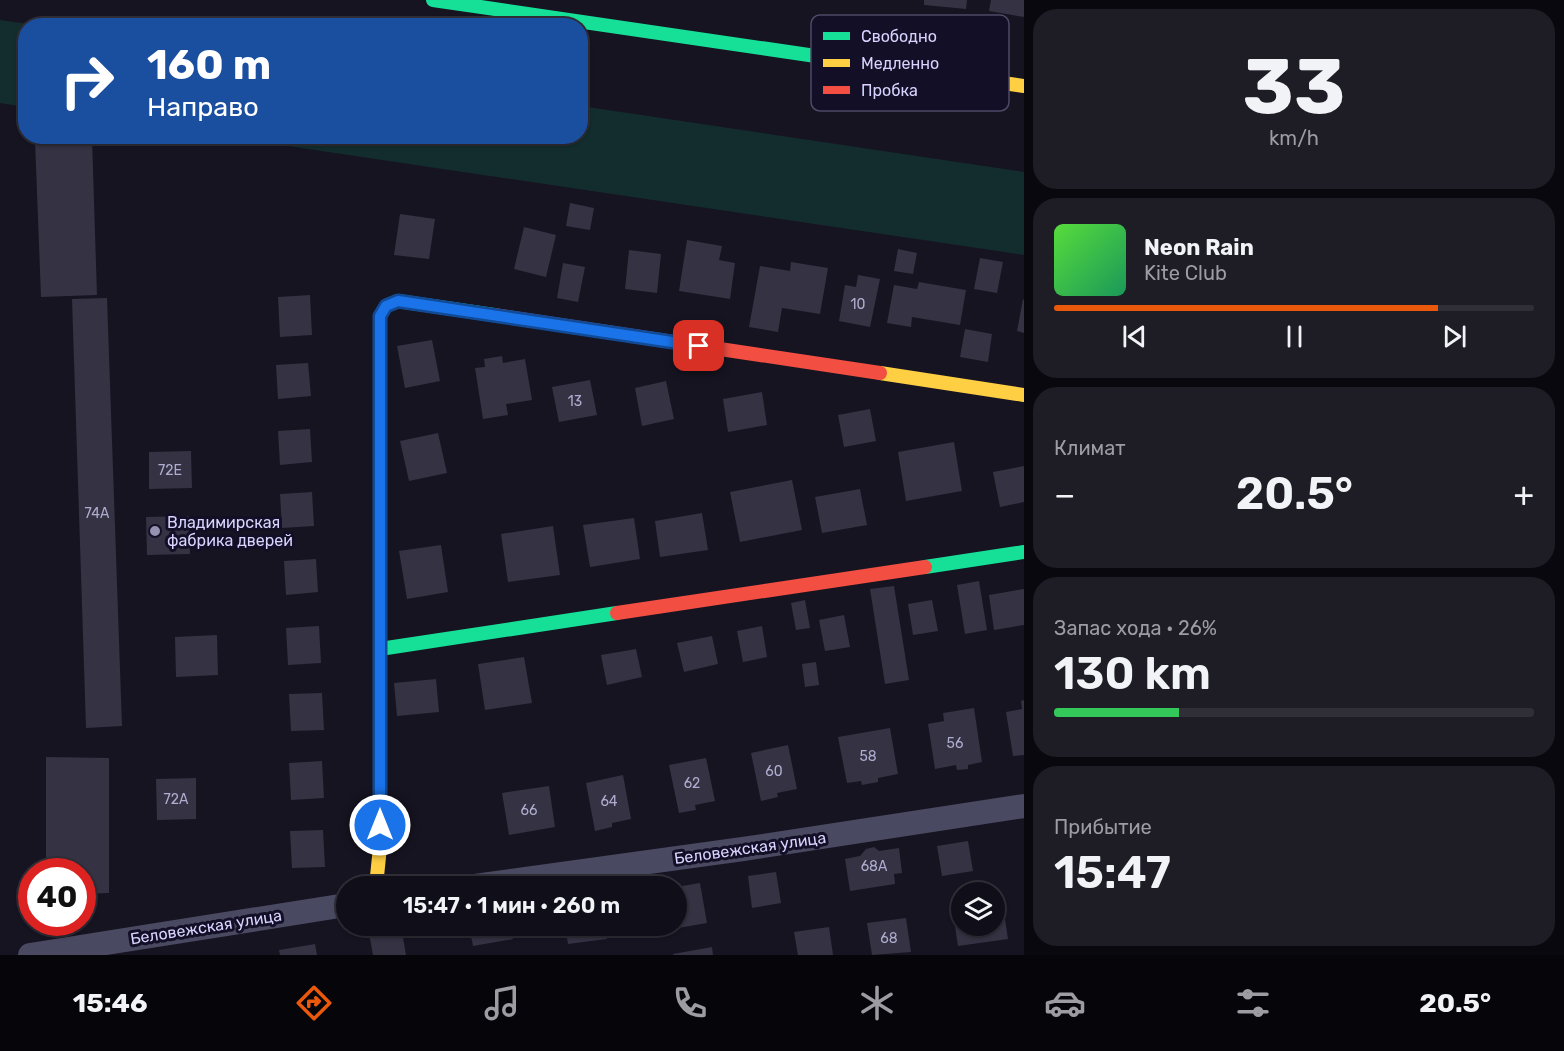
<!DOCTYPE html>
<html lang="ru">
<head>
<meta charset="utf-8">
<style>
  :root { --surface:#100f19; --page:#1e1d26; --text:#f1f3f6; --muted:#9c9ca2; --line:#302f38; --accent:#ea580c }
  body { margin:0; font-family:Rubik,sans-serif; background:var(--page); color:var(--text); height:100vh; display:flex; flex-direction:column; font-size:22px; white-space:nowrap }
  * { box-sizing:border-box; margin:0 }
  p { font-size:20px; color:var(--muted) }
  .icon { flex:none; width:33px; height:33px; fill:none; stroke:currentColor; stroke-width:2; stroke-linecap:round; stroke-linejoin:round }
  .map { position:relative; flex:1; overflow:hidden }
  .side { display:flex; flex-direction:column; gap:9px; padding:9px; background:#09080e; width:540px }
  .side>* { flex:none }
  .banner { position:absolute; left:18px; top:18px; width:570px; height:126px; border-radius:24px; box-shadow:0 2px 4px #0004,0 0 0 2px var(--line); background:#1a4fa0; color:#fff; overflow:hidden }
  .buttons { position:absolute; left:951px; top:882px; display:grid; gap:12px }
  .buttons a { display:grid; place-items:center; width:54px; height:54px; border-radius:50%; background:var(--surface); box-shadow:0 2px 4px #0004,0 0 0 2px var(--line); font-size:30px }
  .speed { position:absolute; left:18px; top:858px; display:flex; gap:12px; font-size:30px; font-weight:700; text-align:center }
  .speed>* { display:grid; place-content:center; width:78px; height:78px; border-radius:50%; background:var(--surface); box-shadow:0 2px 4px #0004,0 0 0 2px var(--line); line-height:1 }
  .speed .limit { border:9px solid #d22; background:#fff; color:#111 }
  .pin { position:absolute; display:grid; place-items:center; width:51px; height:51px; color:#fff; margin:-26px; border-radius:12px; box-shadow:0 3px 9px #0006 }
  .me { position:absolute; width:66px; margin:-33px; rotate:0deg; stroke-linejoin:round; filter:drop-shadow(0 0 4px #0008) }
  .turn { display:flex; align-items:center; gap:21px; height:126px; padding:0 30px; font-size:27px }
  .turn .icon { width:78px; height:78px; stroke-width:2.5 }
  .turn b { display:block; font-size:42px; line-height:51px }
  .big { font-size:45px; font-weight:600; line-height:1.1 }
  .side .card { flex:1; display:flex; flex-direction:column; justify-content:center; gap:9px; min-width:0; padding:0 21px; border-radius:24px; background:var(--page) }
  .side .dial { align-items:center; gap:0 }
  .dial b { font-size:78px; line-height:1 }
  .song { display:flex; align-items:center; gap:18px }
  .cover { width:72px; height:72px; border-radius:9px; background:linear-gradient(135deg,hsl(110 70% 55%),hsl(150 70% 35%)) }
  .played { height:6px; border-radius:3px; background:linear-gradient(90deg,var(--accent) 80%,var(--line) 80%) }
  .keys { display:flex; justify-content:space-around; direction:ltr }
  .heat { display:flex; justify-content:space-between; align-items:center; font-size:33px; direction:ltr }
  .charge { height:9px; border-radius:4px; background:linear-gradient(90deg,#34c759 26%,var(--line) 0) }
  .trip { position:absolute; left:336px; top:876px; width:351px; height:60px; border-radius:30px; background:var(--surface); box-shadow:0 2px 4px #0004,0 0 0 2px var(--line); font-weight:600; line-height:60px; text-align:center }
  .tab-bar { display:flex; height:96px; justify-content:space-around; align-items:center; background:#06060a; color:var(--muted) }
  .tab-bar .icon { width:42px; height:42px }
  .tab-bar .on { color:var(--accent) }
  .tab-bar b { font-size:27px; color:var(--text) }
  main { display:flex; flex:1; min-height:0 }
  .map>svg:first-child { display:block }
  .green { fill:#132c2d }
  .building { fill:#343243 }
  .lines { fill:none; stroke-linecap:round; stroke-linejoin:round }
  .street { stroke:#4a4962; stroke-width:24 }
  .fast { stroke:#16e098; stroke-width:14 }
  .slow { stroke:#ffcf43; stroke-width:14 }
  .jam { stroke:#f24e42; stroke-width:14 }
  .route-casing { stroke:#114b97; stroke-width:15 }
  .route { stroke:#1a73e8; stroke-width:10 }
  .poi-dot { fill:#9591b1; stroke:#130f26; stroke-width:2 }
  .labels { text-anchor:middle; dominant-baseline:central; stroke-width:6; stroke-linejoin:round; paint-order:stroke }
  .number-label { font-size:14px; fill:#b0acd0 }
  .poi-label { font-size:16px; fill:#d9d4ff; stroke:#130f26; text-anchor:start }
  .street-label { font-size:16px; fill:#d9d4ff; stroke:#130f26 }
  .key { fill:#130f26; stroke:#4e4a67; stroke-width:1.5 }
  .key-label { font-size:16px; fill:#d9d4ff }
</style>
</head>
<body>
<main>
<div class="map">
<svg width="1024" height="955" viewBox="0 0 1024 955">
  <rect width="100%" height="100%" fill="#161421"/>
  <path class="green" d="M 0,20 L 35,25 L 26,26 L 25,107 L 0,103 Z
    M 581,106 L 1024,172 L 1024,255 L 227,137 L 580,136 Z"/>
  <path class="building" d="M 924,0 L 967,0 L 966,9 L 924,5 Z
    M 991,0 L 1024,0 L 1024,17 L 989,11 Z
    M 92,138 L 97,295 L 41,297 L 35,140 Z
    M 570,203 L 594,208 L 590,230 L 566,226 Z
    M 400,214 L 435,219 L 429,259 L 394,255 Z
    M 524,227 L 556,235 L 546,277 L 514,269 Z
    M 687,240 L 722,246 L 719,260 L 735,263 L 730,299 L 679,291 Z
    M 898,249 L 917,253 L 913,274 L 894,271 Z
    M 629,250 L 661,254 L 657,293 L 625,289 Z
    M 980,258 L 1003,262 L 997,293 L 974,289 Z
    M 791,262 L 828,268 L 820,314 L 782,308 L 778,332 L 749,327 L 760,266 L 790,271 Z
    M 563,263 L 585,267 L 578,302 L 557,298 Z
    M 858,275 L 880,279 L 870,327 L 839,321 L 845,285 L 856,287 Z
    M 919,282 L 966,290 L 960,325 L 912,317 L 911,327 L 887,323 L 894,285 L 917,289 Z
    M 310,295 L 312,335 L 280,337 L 278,297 Z
    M 107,298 L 122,726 L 86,728 L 72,299 Z
    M 1023,299 L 1024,300 L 1024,333 L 1017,331 Z
    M 965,329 L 992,334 L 988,362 L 960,357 Z
    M 432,340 L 440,381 L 405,388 L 397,346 Z
    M 502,356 L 503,363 L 525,359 L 532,400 L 506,404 L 508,415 L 483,419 L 475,368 L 485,367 L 484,359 Z
    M 308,363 L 311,396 L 278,399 L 276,365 Z
    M 590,380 L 597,415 L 559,422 L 552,387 Z
    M 666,381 L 674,419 L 642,426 L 635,388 Z
    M 762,392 L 767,425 L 728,432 L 723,399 Z
    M 870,409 L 876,441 L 844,447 L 838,415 Z
    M 310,429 L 312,462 L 280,465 L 278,431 Z
    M 438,433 L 447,473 L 409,481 L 400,441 Z
    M 954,442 L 962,491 L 906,501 L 898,452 Z
    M 191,451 L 192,488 L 149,489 L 149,452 Z
    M 1024,466 L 1024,502 L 1000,507 L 993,472 Z
    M 792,480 L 802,530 L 740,542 L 730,492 Z
    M 860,489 L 867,525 L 822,533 L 815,497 Z
    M 312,492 L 314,526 L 282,528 L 280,494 Z
    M 702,513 L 708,550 L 660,557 L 655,521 Z
    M 189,516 L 190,554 L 147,555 L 146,517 Z
    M 634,518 L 640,559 L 590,567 L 583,525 Z
    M 553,526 L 560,575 L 508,582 L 501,534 Z
    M 441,545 L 448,592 L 407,599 L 399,551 Z
    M 316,559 L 318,592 L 286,595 L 284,561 Z
    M 979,581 L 987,630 L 965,634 L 957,585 Z
    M 894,586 L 909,680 L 885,684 L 870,589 Z
    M 1024,589 L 1024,625 L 994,630 L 989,595 Z
    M 805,600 L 810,628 L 796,630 L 791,603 Z
    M 932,600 L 938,631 L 913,635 L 908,604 Z
    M 844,615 L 850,647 L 825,651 L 819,620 Z
    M 319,626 L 321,663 L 288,665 L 286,628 Z
    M 762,626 L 767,657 L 743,662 L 737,631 Z
    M 217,635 L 218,675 L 176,677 L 175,637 Z
    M 712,636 L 718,664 L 684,672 L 677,643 Z
    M 636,649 L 642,677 L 607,685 L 601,655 Z
    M 524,657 L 532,703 L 485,710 L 478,664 Z
    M 816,662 L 819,685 L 805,687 L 802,664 Z
    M 436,679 L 439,712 L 397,716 L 394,683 Z
    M 322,693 L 324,730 L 291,731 L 289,694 Z
    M 1024,700 L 1024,755 L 1013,756 L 1006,712 L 1022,709 L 1021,701 Z
    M 974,708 L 982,762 L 968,765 L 968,769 L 957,770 L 956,765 L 935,769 L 928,724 L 944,721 L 943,713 Z
    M 890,728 L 898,774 L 878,778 L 878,782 L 862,785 L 861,781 L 847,783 L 838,737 Z
    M 788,745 L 797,789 L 777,793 L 778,797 L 761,801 L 751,753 Z
    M 46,757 L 109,758 L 109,893 L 82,894 L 82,872 L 46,872 Z
    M 706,758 L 715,801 L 695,805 L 696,810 L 679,813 L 669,765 Z
    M 322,761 L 324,798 L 291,800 L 289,763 Z
    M 623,775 L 631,819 L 612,823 L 612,827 L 595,831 L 586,783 Z
    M 196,778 L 196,819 L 157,820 L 156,779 Z
    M 549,786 L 555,827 L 509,835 L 502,793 Z
    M 323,830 L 325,867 L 292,868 L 290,831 Z
    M 968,841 L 973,871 L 942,876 L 937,846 Z
    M 874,847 L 879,851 L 899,848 L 902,873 L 894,874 L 895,884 L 850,891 L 845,859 L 860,856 L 866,849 Z
    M 776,872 L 781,903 L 752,908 L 748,876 Z
    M 700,883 L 707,923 L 661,931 L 660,926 L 676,926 L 676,887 Z
    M 1003,906 L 1008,939 L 958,946 L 953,913 L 962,912 L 962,926 L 994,926 L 994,907 Z
    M 906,918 L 911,952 L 872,955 L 867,923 Z
    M 385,926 L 401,926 L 406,955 L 373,955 L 368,928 Z
    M 469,926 L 510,926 L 513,939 L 473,946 Z
    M 565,926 L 605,926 L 607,939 L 568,944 Z
    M 829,927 L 833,955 L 798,955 L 794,932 Z
    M 315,944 L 317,955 L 280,955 L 279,950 Z
    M 712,947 L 713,955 L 673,955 L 673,954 Z"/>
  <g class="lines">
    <path class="street" d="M 475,886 L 743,849 L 1024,806
      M 30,955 L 346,905"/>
    <path class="fast" d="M 433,0 L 911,70
      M 380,424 L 380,316 L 386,306 L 398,301 L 494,315
      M 925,567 L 1024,552
      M 380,649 L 617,613"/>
    <path class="slow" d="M 911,70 L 1024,86
      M 880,373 L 1024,395
      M 376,886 L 380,847 L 380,424"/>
    <path class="jam" d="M 494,315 L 880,373
      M 617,613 L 925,567"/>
  </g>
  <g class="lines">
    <defs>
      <path id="route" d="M 380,825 L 380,316 L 386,306 L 398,301 L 699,346"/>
    </defs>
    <use href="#route" class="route-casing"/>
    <use href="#route" class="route"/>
  </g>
  <circle class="poi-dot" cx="155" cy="531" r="6"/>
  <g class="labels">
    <g class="number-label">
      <text x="858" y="304">10</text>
      <text x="575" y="401">13</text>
      <text x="170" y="470">72Е</text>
      <text x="97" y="513">74А</text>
      <text x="955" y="743">56</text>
      <text x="868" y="756">58</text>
      <text x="774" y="771">60</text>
      <text x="692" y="783">62</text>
      <text x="176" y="799">72А</text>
      <text x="609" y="801">64</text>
      <text x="529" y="810">66</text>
      <text x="874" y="866">68А</text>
      <text x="889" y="938">68</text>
    </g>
    <g class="poi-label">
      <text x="167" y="522">Владимирская<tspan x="167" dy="18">фабрика дверей</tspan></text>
    </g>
    <g class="street-label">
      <text transform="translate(750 848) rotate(-8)">Беловежская улица</text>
      <text transform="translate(206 927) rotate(-9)">Беловежская улица</text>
    </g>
  </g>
  <rect x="811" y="15" width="198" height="96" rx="9" class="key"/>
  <rect x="823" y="32" width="27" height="8" fill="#16e098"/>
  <rect x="823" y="59" width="27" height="8" fill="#ffcf43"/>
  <rect x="823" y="86" width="27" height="8" fill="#f24e42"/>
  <g class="key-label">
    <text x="861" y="42">Свободно</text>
    <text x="861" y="69">Медленно</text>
    <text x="861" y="96">Пробка</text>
  </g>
</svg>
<div class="buttons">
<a><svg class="icon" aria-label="layers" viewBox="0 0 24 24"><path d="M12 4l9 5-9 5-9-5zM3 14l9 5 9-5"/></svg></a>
</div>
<div class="speed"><div class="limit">40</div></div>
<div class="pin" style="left:699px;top:346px;background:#d93025"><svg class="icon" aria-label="arrive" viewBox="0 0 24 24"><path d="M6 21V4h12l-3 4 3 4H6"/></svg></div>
<svg class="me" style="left:380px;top:825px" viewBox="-20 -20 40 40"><circle r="17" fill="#1a73e8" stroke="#fff" stroke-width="3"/><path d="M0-11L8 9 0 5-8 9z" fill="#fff"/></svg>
<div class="trip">15:47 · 1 мин · 260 m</div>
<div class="banner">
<div class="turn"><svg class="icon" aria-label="right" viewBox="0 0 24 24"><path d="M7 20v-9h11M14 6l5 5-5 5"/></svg><div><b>160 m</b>Направо</div></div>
</div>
</div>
<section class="side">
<div class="card dial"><b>33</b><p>km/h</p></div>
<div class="card">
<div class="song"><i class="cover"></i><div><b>Neon Rain</b><p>Kite Club</p></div></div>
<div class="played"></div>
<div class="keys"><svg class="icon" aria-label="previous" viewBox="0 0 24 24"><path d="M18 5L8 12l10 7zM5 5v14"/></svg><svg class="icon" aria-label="pause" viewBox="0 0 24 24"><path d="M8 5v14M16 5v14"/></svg><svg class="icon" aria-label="next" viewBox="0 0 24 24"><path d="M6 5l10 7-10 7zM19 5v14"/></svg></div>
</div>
<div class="card"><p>Климат</p>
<div class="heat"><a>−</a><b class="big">20.5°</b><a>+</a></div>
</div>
<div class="card"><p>Запас хода · 26%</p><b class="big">130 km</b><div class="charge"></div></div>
<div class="card"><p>Прибытие</p><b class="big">15:47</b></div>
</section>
</main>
<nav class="tab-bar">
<b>15:46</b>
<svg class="icon on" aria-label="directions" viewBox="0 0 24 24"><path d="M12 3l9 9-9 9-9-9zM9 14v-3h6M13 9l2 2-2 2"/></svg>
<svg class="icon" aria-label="music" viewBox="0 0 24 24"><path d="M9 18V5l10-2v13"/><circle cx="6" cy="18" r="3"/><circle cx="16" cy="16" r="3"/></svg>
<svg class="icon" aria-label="phone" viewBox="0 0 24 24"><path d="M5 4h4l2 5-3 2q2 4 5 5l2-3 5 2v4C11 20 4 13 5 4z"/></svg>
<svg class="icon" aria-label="climate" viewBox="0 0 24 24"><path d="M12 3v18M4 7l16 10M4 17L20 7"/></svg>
<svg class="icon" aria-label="car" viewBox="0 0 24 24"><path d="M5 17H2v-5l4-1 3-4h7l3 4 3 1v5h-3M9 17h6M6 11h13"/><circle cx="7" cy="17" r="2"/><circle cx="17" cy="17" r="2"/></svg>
<svg class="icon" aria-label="filters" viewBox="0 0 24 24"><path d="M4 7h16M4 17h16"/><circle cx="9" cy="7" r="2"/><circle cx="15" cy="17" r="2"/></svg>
<b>20.5°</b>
</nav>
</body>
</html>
